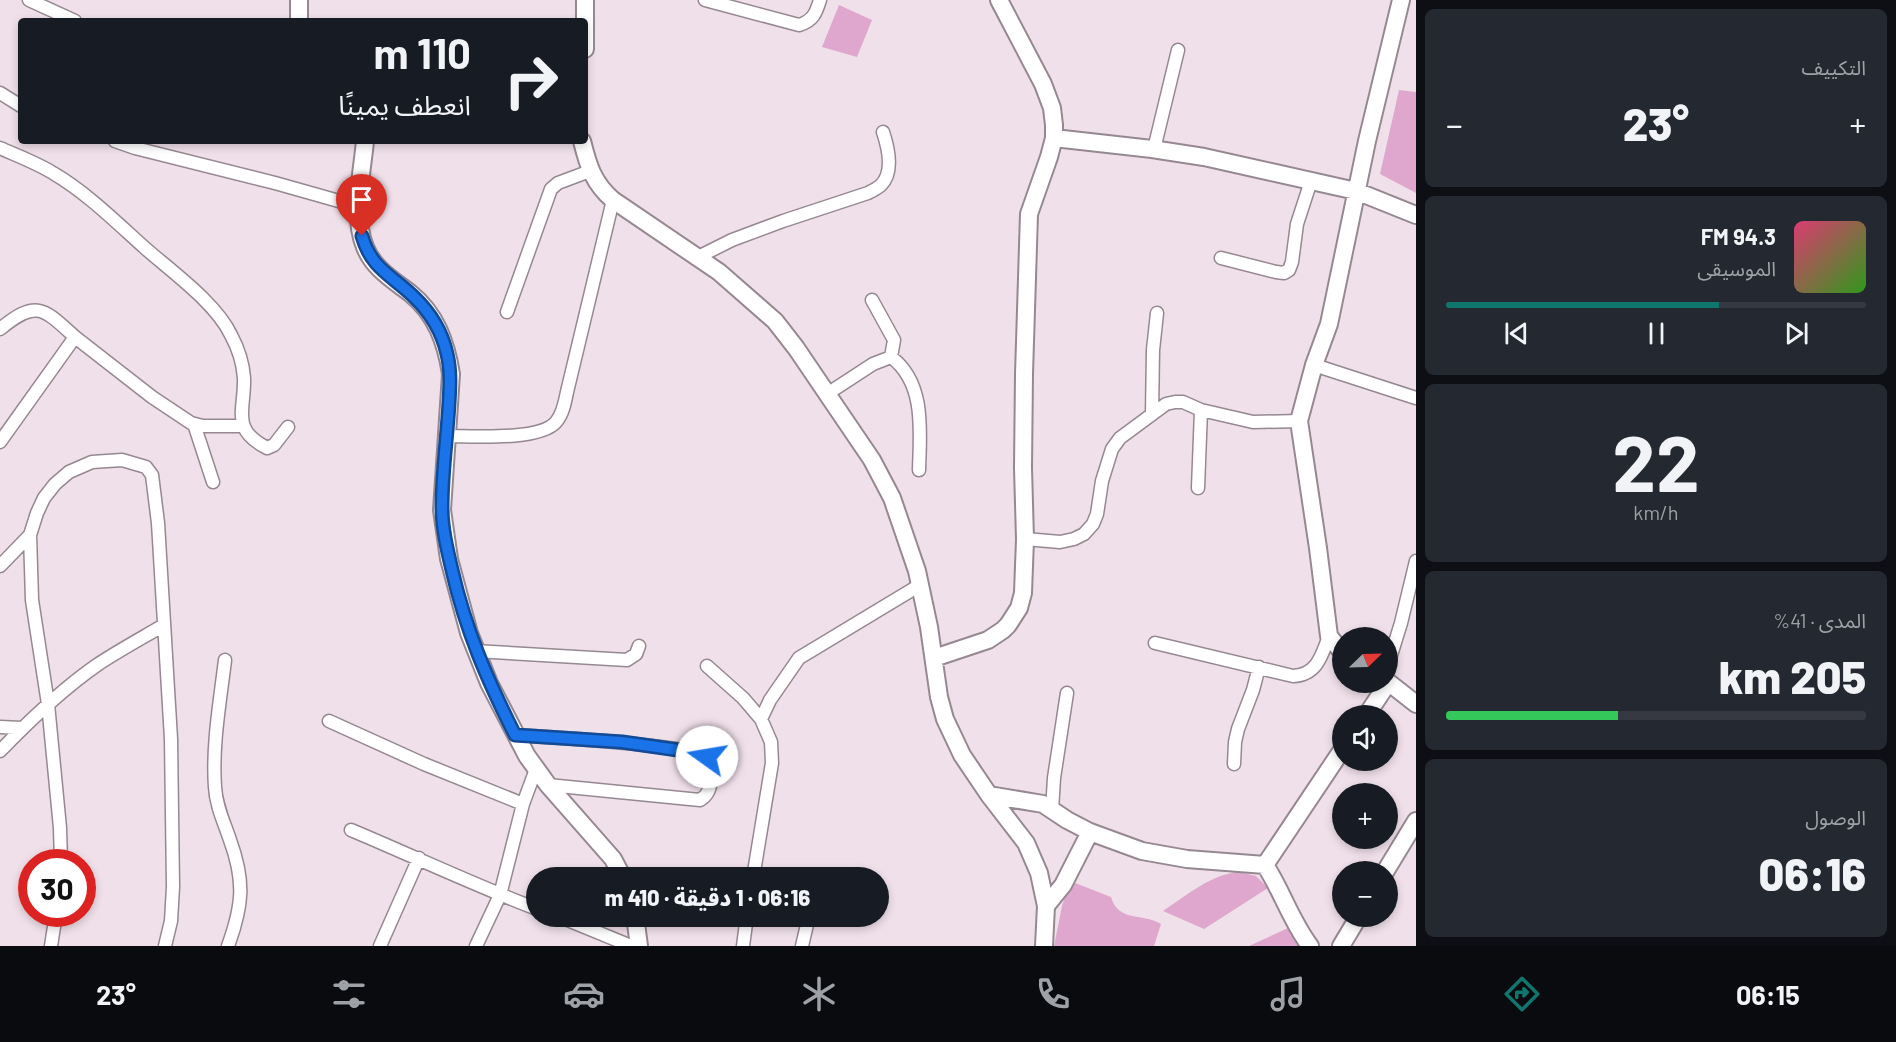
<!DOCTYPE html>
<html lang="ar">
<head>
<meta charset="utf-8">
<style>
  :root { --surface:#171b24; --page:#242831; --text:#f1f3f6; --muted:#9ea1a6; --line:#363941; --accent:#0f766e }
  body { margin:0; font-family:Barlow,"Noto Sans Arabic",sans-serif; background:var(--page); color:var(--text); direction:rtl; height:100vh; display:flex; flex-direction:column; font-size:22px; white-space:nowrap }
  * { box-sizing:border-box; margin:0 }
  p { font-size:20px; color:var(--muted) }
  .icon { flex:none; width:33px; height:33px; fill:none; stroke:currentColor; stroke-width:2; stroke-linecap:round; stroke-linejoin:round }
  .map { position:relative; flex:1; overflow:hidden; direction:ltr }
  .details { display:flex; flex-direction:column; gap:9px; padding:9px; background:#0d0f14; width:480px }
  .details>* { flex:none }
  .banner { position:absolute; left:18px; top:18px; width:570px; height:126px; border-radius:6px; box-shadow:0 3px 9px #0003; direction:rtl; background:#171b24; color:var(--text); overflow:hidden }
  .needle { width:39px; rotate:67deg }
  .buttons { position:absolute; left:1332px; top:627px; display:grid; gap:12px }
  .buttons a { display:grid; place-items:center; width:66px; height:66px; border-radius:50%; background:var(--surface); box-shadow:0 3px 9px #0003; font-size:30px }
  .speed { position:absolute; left:18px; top:849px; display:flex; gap:12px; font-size:30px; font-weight:700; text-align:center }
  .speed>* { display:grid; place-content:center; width:78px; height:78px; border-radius:50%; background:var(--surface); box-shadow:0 3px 9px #0003; line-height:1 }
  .speed .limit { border:9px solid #d22; background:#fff; color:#111 }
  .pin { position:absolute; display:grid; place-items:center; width:51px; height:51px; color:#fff; margin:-62px -26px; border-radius:50% 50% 50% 0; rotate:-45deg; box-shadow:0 0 6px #0007 }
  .pin .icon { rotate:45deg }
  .me { position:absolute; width:66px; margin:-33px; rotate:283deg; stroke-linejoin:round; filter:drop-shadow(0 0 4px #0008) }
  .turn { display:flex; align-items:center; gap:21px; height:126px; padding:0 18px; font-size:27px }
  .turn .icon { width:78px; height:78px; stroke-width:2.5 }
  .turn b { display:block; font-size:42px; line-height:51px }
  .big { font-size:45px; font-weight:800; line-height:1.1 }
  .details .tile { flex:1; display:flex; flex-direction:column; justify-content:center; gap:9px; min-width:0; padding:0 21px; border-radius:9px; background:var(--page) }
  .details .dial { align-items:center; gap:0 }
  .dial b { font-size:78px; line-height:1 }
  .song { display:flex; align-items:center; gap:18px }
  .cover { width:72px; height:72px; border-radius:9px; background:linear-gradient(135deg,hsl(340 70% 55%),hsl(110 70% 35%)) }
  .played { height:6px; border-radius:3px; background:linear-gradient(90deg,var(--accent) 65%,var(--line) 65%) }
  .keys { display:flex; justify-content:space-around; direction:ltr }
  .heat { display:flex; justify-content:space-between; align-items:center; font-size:33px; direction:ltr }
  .charge { height:9px; border-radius:4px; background:linear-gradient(90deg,#34c759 41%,var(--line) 0) }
  .trip { position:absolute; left:526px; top:867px; width:363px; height:60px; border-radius:30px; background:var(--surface); box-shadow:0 3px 9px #0003; font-weight:800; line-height:60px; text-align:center; direction:rtl }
  .tab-bar { display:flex; height:96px; justify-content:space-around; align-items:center; background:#090b0e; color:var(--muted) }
  .tab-bar .icon { width:42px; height:42px }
  .tab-bar .selected { color:var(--accent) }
  .tab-bar b { font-size:27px; color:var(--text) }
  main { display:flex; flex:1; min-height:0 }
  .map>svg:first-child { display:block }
  .green { fill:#dfa7ce }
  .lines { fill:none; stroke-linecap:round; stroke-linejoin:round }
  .street-casing { stroke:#968891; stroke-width:15 }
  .secondary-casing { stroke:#968891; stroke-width:20 }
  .street { stroke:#fff; stroke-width:12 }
  .secondary { stroke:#fff; stroke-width:16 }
  .route-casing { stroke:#114b97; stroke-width:15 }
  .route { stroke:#1a73e8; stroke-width:10 }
</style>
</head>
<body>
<main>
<section class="details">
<div class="tile"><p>التكييف</p>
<div class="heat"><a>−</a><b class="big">23°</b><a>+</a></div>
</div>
<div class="tile">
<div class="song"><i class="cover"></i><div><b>94.3 FM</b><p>الموسيقى</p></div></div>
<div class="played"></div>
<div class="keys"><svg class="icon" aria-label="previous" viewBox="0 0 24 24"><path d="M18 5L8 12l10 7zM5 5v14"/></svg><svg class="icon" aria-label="pause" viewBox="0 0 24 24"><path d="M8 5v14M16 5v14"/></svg><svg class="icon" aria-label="next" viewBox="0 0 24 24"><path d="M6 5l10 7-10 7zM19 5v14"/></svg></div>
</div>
<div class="tile dial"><b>22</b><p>km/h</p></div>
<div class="tile"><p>المدى · 41%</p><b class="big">205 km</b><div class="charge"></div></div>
<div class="tile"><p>الوصول</p><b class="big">06:16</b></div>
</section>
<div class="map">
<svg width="1416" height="946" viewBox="0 0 1416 946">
  <rect width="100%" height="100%" fill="#f0e0ea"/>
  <path class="green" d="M 839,5 L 872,20 L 857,57 L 822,47 Z
    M 1399,90 L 1416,92 L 1416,193 L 1380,174 Z
    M 1239,872 L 1256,876 L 1268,888 L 1204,929 L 1163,911 C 1186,896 1211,874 1239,872 Z
    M 1070,881 L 1111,897 C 1119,923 1141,912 1161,924 L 1154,946 L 1054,946 L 1062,906 Z
    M 1288,928 L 1301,946 L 1249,946 Z"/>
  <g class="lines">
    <defs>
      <path id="street" d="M 29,0 L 75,21
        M 705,0 L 799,25 C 813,21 816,13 820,0
        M 0,93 L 21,106
        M 115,141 L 135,148 L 275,183 L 360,207
        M 0,148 C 18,156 37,163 53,173 C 87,193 116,222 145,248 C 171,271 216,303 231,335 C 238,348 243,363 244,378 C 245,410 230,429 267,448 L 274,445 L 288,427
        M 1154,149 L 1178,50
        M 698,257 L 732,240 L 783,221 L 868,193 C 872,191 878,188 881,185 C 894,172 888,147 883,132
        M 1221,258 L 1276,272 L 1284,273 L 1289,270 L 1292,262 L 1297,224 L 1311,181
        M 872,300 L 894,340 L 891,357
        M 507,312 L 551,189 L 558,183 L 590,171
        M 0,329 C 37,299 43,308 75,337 L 0,442
        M 75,337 L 152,397 L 191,423 L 203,426 L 243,426
        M 1314,365 L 1416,398
        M 827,394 L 873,364 L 891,357 C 926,383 920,432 919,470
        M 1152,414 L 1153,350 L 1157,313
        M 194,424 L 213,482
        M 447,436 C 472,436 540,441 556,422 C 563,414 565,402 567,392 L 613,200
        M 1198,488 L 1201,410
        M 1025,539 L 1060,542 L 1074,539 L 1084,534 L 1093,524 L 1097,514 L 1102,481 L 1112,449 L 1120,438 L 1166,404 L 1175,402 L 1183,402 L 1201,410 L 1253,422 L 1299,421
        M 0,566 L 30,535
        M 1155,643 L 1293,676 C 1317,675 1322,655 1329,636
        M 475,651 L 627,660 L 636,654 L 639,646
        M 225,660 C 220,702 212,745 215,787 C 216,806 224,822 230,840 C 245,881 243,905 228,946
        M 1388,665 L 1401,623 L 1416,561
        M 707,666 L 743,698 L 761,719 L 771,742 L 772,763 L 753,878
        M 761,719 L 770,700 L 799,658 L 920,585
        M 329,721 L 424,764 L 523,804
        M 0,727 L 22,728
        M 515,735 C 561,738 607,740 653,746 C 671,748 690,750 707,757 C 713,770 714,792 700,800 L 548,785
        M 0,751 C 30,720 61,690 97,665 C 118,651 142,638 164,625
        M 1234,764 L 1235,742 L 1238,729 L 1253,690 L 1259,667
        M 1052,810 L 1054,778 L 1067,693
        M 351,830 C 413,856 474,885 537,909
        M 61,862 L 60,828 L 48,704 L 32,600 L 30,535 L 37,513 L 44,498 L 55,484 L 69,472 L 92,462 L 122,460 L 146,467 L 152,475 L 158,523 L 171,739 L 173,887 L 171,921 L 165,946
        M 558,916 L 631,946
        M 51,946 L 56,914
        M 380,946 L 419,858
        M 476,946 L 500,895 L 523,804 L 536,769
        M 743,946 L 747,916
        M 802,946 L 809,916"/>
      <path id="secondary" d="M 299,0 L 299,21
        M 585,49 L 585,0
        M 1054,138 L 1152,149 L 1204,157 L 1356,191 L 1416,215
        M 365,141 C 362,174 352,215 365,247 C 373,268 393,280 410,293 C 436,314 446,342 451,374 L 442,510 L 449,559 L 469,633 L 489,683 L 527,756 L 548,785 L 613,859 L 623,878
        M 582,141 C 588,165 593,183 613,200 L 719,272 L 775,321 L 796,348 L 872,460 L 892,498 L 917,571 L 929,627 L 939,697 L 945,719 L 962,755 L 989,795 L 1026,843 L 1039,873 L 1046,906 L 1044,946
        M 1342,652 L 1329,636 L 1318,548 L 1299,421 L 1314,365 L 1329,324 L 1367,141 L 1401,0
        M 934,658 L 988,640 L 1003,630 L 1008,625 L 1019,608 L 1023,593 L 1025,539 L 1023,468 L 1024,374 L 1029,214 L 1049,157 L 1054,138 L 1054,125 L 1052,108 L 1043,84 L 999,0
        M 1388,682 L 1416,704
        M 1366,716 L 1388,683
        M 989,795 L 1043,804 L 1067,820 L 1090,832 L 1142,851 L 1187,859 L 1265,865
        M 1385,872 L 1416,821
        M 1046,906 L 1063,885 L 1090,832
        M 635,916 L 639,946
        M 1310,946 C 1291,921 1282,891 1265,865 L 1342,750
        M 1341,946 L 1359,916"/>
    </defs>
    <use href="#street" class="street-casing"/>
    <use href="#secondary" class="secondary-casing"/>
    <use href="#street" class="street"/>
    <use href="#secondary" class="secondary"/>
  </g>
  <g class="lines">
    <defs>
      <path id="route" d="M 362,236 C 371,268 391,275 413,296 C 430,312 442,331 447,354 C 451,370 450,386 449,403 C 447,438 442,473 442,507 C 442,528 447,549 452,570 C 466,631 487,679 515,735 L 622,742 L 699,753 L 707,757"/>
    </defs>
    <use href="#route" class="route-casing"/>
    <use href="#route" class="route"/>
  </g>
</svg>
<div class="buttons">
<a><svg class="needle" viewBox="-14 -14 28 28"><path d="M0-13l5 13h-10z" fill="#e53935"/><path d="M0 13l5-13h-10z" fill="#9ea1a6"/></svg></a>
<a><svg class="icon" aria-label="sound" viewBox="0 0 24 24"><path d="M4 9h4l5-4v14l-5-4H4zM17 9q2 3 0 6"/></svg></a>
<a>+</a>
<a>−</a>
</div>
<div class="speed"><div class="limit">30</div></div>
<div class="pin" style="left:362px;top:236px;background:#d93025"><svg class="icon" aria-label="arrive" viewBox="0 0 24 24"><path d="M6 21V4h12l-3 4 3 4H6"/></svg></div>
<svg class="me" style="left:707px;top:757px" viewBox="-20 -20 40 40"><circle r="19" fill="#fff"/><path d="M0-13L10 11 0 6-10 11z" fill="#1a73e8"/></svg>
<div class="trip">06:16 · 1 دقيقة · 410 m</div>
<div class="banner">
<div class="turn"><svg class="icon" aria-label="right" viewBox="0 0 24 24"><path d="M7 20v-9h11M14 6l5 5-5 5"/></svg><div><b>110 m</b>انعطف يمينًا</div></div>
</div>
</div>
</main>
<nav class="tab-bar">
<b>06:15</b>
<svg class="icon selected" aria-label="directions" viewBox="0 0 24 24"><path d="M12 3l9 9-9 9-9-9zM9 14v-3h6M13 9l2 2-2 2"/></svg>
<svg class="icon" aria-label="music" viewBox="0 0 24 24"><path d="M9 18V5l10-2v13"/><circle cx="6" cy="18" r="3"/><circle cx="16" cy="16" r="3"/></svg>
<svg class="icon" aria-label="phone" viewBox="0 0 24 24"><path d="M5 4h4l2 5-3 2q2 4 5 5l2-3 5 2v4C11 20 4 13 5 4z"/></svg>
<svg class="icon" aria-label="climate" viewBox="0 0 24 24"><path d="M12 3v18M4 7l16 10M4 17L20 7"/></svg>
<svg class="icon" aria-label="car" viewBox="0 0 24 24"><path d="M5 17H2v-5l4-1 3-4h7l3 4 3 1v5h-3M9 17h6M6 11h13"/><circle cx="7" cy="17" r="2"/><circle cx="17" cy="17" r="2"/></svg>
<svg class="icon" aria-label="filters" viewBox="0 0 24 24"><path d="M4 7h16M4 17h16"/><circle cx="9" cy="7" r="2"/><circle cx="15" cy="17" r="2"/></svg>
<b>23°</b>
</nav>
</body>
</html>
